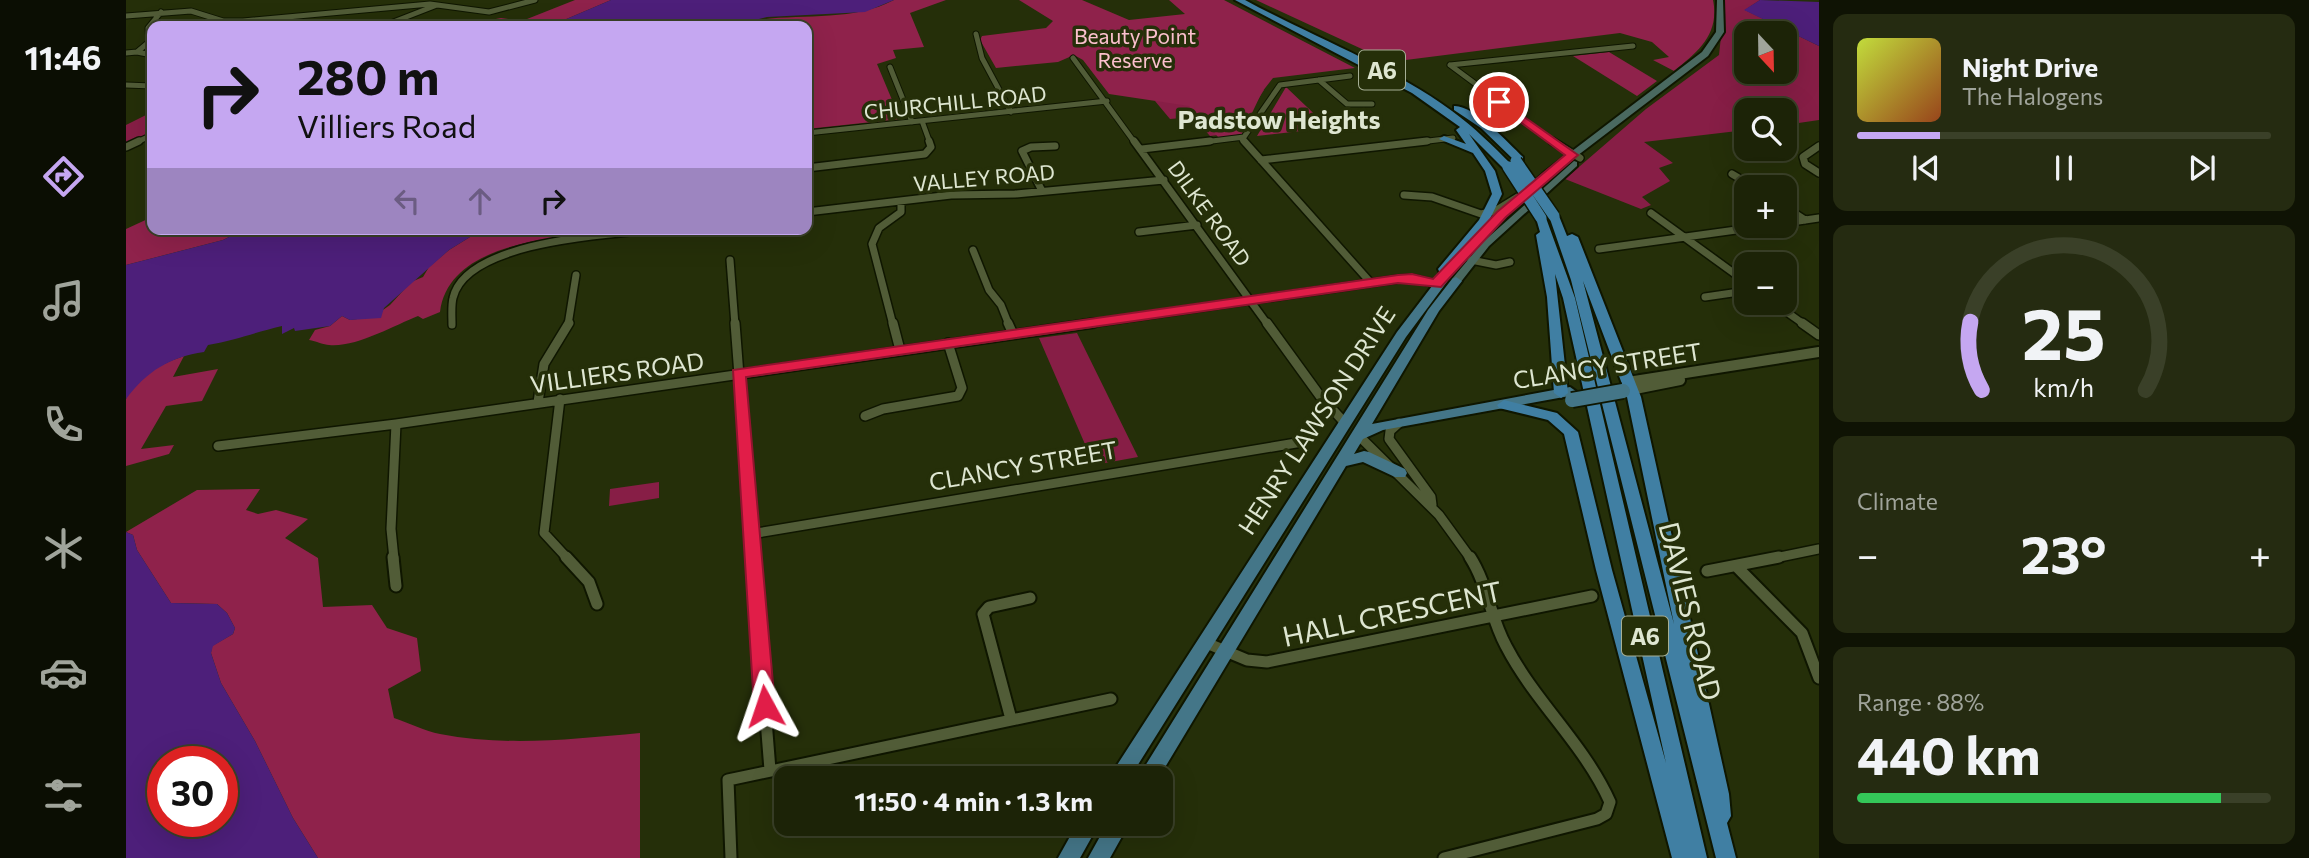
<!DOCTYPE html>
<html lang="en">
<head>
<meta charset="utf-8">
<style>
  :root { --surface:#1c2307; --page:#252b11; --text:#f1f3f6; --muted:#a0a49b; --line:#3a4028; --accent:#c5a7f1 }
  body { margin:0; font-family:Commissioner,sans-serif; background:var(--page); color:var(--text); height:100vh; display:flex; flex-direction:column; font-size:26px; white-space:nowrap }
  * { box-sizing:border-box; margin:0 }
  p { font-size:23px; color:var(--muted) }
  .icon { flex:none; width:38px; height:38px; fill:none; stroke:currentColor; stroke-width:2; stroke-linecap:round; stroke-linejoin:round }
  .map { position:relative; flex:1; overflow:hidden }
  .details { display:flex; flex-direction:column; gap:14px; padding:14px; background:#0f1304; width:490px }
  .details>* { flex:none }
  .banner { position:absolute; left:21px; top:21px; width:665px; height:214px; border-radius:14px; box-shadow:0 7px 28px #0002,0 0 0 2px var(--line); background:#c5a7f1; color:#111; overflow:hidden }
  .needle { width:46px; rotate:158deg }
  .fabs { position:absolute; left:1608px; top:21px; display:grid; gap:14px }
  .fabs a { display:grid; place-items:center; width:63px; height:63px; border-radius:14px; background:var(--surface); box-shadow:0 7px 28px #0002,0 0 0 2px var(--line); font-size:35px }
  .speed { position:absolute; left:21px; top:746px; display:flex; gap:14px; font-size:35px; font-weight:700; text-align:center }
  .speed>* { display:grid; place-content:center; width:91px; height:91px; border-radius:50%; background:var(--surface); box-shadow:0 7px 28px #0002,0 0 0 2px var(--line); line-height:1 }
  .speed .limit { border:10px solid #d22; background:#fff; color:#111 }
  .pin { position:absolute; display:grid; place-items:center; width:60px; height:60px; color:#fff; margin:-30px; border:4px solid #fff; border-radius:50%; box-shadow:0 2px 7px #0007 }
  .me { position:absolute; width:77px; margin:-38px; rotate:355deg; stroke-linejoin:round; filter:drop-shadow(0 0 5px #0008) }
  .turn { display:flex; align-items:center; gap:24px; height:147px; padding:0 35px; font-size:32px }
  .turn .icon { width:91px; height:91px; stroke-width:2.5 }
  .turn b { display:block; font-size:49px; line-height:60px }
  .lanes { display:flex; align-items:center; height:66px; padding:0 35px; background:#0003; justify-content:center; gap:35px; direction:ltr }
  .lanes .off { opacity:.35 }
  .big { font-size:52px; font-weight:700; line-height:1.1 }
  .details .card { flex:1; display:flex; flex-direction:column; justify-content:center; gap:10px; min-width:0; padding:0 24px; border-radius:14px; background:var(--page) }
  .details .dial { align-items:center; gap:0 }
  .dial svg { height:182px; overflow:visible; fill:none; stroke:var(--line); stroke-width:7; stroke-linecap:round; text-anchor:middle }
  .dial text { fill:var(--text); stroke:none }
  .song { display:flex; align-items:center; gap:21px }
  .cover { width:84px; height:84px; border-radius:10px; background:linear-gradient(135deg,hsl(70 70% 55%),hsl(20 70% 35%)) }
  .played { height:7px; border-radius:4px; background:linear-gradient(90deg,var(--accent) 20%,var(--line) 20%) }
  .keys { display:flex; justify-content:space-around; direction:ltr }
  .heat { display:flex; justify-content:space-between; align-items:center; font-size:38px; direction:ltr }
  .charge { height:10px; border-radius:5px; background:linear-gradient(90deg,#34c759 88%,var(--line) 0) }
  .trip { position:absolute; left:648px; top:766px; width:399px; height:70px; border-radius:14px; background:var(--surface); box-shadow:0 7px 28px #0002,0 0 0 2px var(--line); font-weight:700; line-height:70px; text-align:center }
  main { display:flex; flex:1; min-height:0 }
  .tabs { display:flex; flex-direction:column; width:126px; justify-content:space-around; align-items:center; background:#0b0e03; color:var(--muted) }
  .tabs .icon { width:49px; height:49px }
  .tabs .on { color:var(--accent) }
  .tabs b { font-size:32px; color:var(--text) }
  .map>svg:first-child { display:block }
  .green { fill:#871e46; fill-rule:evenodd }
  .forest { fill:#8f224b }
  .water { fill:#4d1f7a; fill-rule:evenodd }
  .lines { fill:none; stroke-linecap:round; stroke-linejoin:round }
  .minor-far3-casing { stroke:#0f1600; stroke-width:7 }
  .minor-far2-casing { stroke:#0f1600; stroke-width:10 }
  .minor-far1-casing { stroke:#0f1600; stroke-width:12 }
  .minor-casing { stroke:#0f1600; stroke-width:15 }
  .tertiary-casing { stroke:#0f1600; stroke-width:14 }
  .secondary-casing { stroke:#0f1600; stroke-width:4 }
  .primary-casing { stroke:#0f1600; stroke-width:4 }
  .trunk-casing { stroke:#0f1600; stroke-width:4 }
  .minor-far3 { stroke:#515c37; stroke-width:5 }
  .minor-far2 { stroke:#515c37; stroke-width:7 }
  .minor-far1 { stroke:#515c37; stroke-width:9 }
  .minor { stroke:#515c37; stroke-width:11 }
  .tertiary { stroke:#515c37; stroke-width:10 }
  .secondary { fill:#4a6960; fill-rule:evenodd }
  .primary { fill:#447688; fill-rule:evenodd }
  .trunk { fill:#407fa3; fill-rule:evenodd }
  .primary-bridge-casing { stroke:#0f1600; stroke-width:18; stroke-linecap:butt }
  .trunk-bridge-casing { stroke:#0f1600; stroke-width:14; stroke-linecap:butt }
  .primary-bridge { stroke:#447688; stroke-width:14 }
  .trunk-bridge { stroke:#407fa3; stroke-width:11 }
  .route { fill:#e11d48; stroke:#92132f; stroke-width:2 }
  .labels { text-anchor:middle; dominant-baseline:central; stroke-width:7; stroke-linejoin:round; paint-order:stroke }
  .far-park-label { font-size:21px; fill:#fcc0ce; stroke:#252f09 }
  .far-street-label { font-size:21px; fill:#dee6d1; stroke:#252f09 }
  .shield { fill:#252f09; stroke:#a6af95; stroke-width:2 }
  .shield-label { font-size:23px; font-weight:bold; fill:#dee6d1 }
  .street-label { font-size:24px; fill:#dee6d1; stroke:#252f09 }
  .far-district-label { font-size:26px; font-weight:bold; fill:#dee6d1; stroke:#252f09 }
  .near-street-label { font-size:28px; fill:#dee6d1; stroke:#252f09 }
</style>
</head>
<body>
<main>
<nav class="tabs">
<b>11:46</b>
<svg class="icon on" aria-label="directions" viewBox="0 0 24 24"><path d="M12 3l9 9-9 9-9-9zM9 14v-3h6M13 9l2 2-2 2"/></svg>
<svg class="icon" aria-label="music" viewBox="0 0 24 24"><path d="M9 18V5l10-2v13"/><circle cx="6" cy="18" r="3"/><circle cx="16" cy="16" r="3"/></svg>
<svg class="icon" aria-label="phone" viewBox="0 0 24 24"><path d="M5 4h4l2 5-3 2q2 4 5 5l2-3 5 2v4C11 20 4 13 5 4z"/></svg>
<svg class="icon" aria-label="climate" viewBox="0 0 24 24"><path d="M12 3v18M4 7l16 10M4 17L20 7"/></svg>
<svg class="icon" aria-label="car" viewBox="0 0 24 24"><path d="M5 17H2v-5l4-1 3-4h7l3 4 3 1v5h-3M9 17h6M6 11h13"/><circle cx="7" cy="17" r="2"/><circle cx="17" cy="17" r="2"/></svg>
<svg class="icon" aria-label="filters" viewBox="0 0 24 24"><path d="M4 7h16M4 17h16"/><circle cx="9" cy="7" r="2"/><circle cx="15" cy="17" r="2"/></svg>
</nav>
<div class="map">
<svg width="1693" height="858" viewBox="0 0 1693 858">
  <rect width="100%" height="100%" fill="#252f09"/>
  <path class="green" d="M 1599,0 L 1634,0 L 1619,10 L 1693,46 L 1693,120 L 1659,125 L 1659,110 L 1620,110 L 1620,130 L 1518,142 L 1547,163 L 1533,168 L 1544,181 L 1516,197 L 1525,205 L 1515,209 L 1439,179 L 1520,109 L 1593,55 ZM 1620,33 L 1659,33 L 1659,72 L 1620,72 Z
    M 1135,89 L 1138,90 L 1111,133 L 1084,136 L 1067,117 L 1044,119 L 1029,101 Z
    M 26,112 L 26,132 L 0,145 L 0,125 Z
    M 951,333 L 1012,457 L 968,465 L 913,338 Z
    M 533,482 L 533,498 L 483,506 L 484,489 Z"/>
  <path class="forest" d="M 449,0 L 485,0 L 424,26 L 333,26 L 375,18 L 396,21 Z
    M 768,0 L 820,0 L 784,13 L 798,47 L 767,50 L 770,58 L 751,64 L 774,119 L 681,129 L 681,26 L 605,26 C 657,9 719,26 768,0 Z
    M 893,0 L 956,0 L 1003,20 L 1059,14 L 1043,0 L 1098,0 L 1229,68 L 1147,78 L 1136,92 L 1116,134 L 1093,138 L 1063,106 L 983,94 L 957,60 L 948,55 L 932,62 L 870,68 L 854,40 L 856,36 L 920,28 L 927,21 Z
    M 1130,0 L 1587,0 C 1594,34 1572,52 1548,71 L 1527,60 L 1543,57 L 1526,42 L 1494,33 L 1264,62 Z
    M 1483,52 L 1531,81 L 1511,96 L 1447,56 Z
    M 1160,87 L 1203,128 L 1131,136 Z
    M 26,217 L 26,229 L 119,229 L 97,240 L 0,265 L 0,229 Z
    M 374,229 L 441,229 L 440,236 C 394,242 321,255 314,312 L 297,319 L 292,316 C 269,325 229,348 203,345 C 198,345 190,341 183,340 L 189,330 L 204,326 L 216,316 L 224,320 L 247,317 L 264,305 L 285,282 L 297,277 L 303,267 L 323,250 L 344,237 Z
    M 58,356 L 47,377 L 92,369 L 76,401 L 40,406 L 15,449 L 48,445 L 43,454 L 0,466 C 0,450 0,412 0,399 C 9,376 37,363 58,356 Z
    M 134,489 L 120,510 L 132,514 L 150,510 L 182,519 L 159,538 L 192,558 L 197,607 L 246,605 L 261,628 L 291,638 L 295,671 L 262,689 L 268,718 C 283,723 299,731 314,734 C 381,747 448,739 514,733 L 514,858 L 192,858 L 167,818 L 129,741 L 95,683 L 85,653 L 86,646 L 107,634 L 109,628 L 101,613 L 91,604 L 45,603 L 11,550 L 7,535 L 0,532 L 71,490 Z"/>
  <path class="water" d="M 485,0 L 768,0 L 739,12 L 641,17 L 605,26 L 424,26 Z
    M 1634,0 L 1693,2 L 1693,46 L 1618,10 Z
    M 119,229 L 374,229 L 344,237 L 323,250 L 258,308 L 255,318 L 224,320 L 216,316 L 204,326 L 169,331 L 168,328 L 156,334 L 156,326 C 130,332 110,340 82,345 L 78,352 C 44,357 21,371 0,399 L 0,265 L 97,240 Z
    M 0,532 L 7,535 L 11,550 L 45,603 L 91,604 L 101,613 L 109,628 L 107,634 L 87,646 L 85,653 L 95,683 L 129,741 L 167,818 L 192,858 L 0,858 ZM 37,761 L 96,761 L 96,821 L 37,821 Z"/>
  <g class="lines">
    <defs>
      <path id="minor-far3" d="M 0,16 L 65,11 L 97,21 L 117,21 L 304,4 L 363,12 L 409,0
        M 257,26 L 311,5
        M 850,34 L 856,58 L 885,112
        M 0,53 L 11,52
        M 26,55 L 11,52 L 23,42 L 22,28 L 35,12
        M 947,58 L 1009,143
        M 1324,65 L 1507,46
        M 1324,65 L 1429,143
        M 764,67 L 786,122
        M 1193,80 L 1221,104 L 1246,104
        M 0,85 L 26,86
        M 796,121 L 804,143
        M 681,133 L 981,101
        M 1115,138 L 1119,143
        M 9,143 L 26,135
        M 1070,143 L 1118,137 L 1154,85 L 1224,76
        M 1286,143 L 1327,138"/>
      <path id="minor-far2" d="M 1008,141 L 1142,325
        M 1118,141 L 1245,283
        M 1426,141 L 1454,158
        M 1693,146 L 1677,157 L 1679,164 L 1693,173
        M 0,147 L 13,141
        M 1016,149 L 1084,141
        M 1135,160 L 1301,141
        M 681,168 L 799,154 L 805,147 L 803,141
        M 1606,174 L 1628,187
        M 916,191 L 896,151 L 905,147 L 929,146
        M 1278,195 L 1306,197 L 1355,214 L 1369,211 L 1403,190
        M 1659,207 L 1679,220
        M 681,212 L 825,195 L 889,194 L 1038,180
        M 1525,213 L 1620,282
        M 1659,223 L 1693,218
        M 1013,232 L 1071,225
        M 1473,249 L 1639,226
        M 847,250 L 863,290 L 875,305 L 883,325
        M 604,260 L 609,325
        M 1345,260 L 1370,265 L 1384,262
        M 1579,297 L 1620,291
        M 1648,303 L 1679,325
        M 326,325 C 326,316 325,306 327,298 C 340,240 488,234 535,229
        M 442,325 L 450,275
        M 767,325 L 746,244 L 753,228 L 775,212 L 775,201
        M 955,325 L 1272,279 L 1286,278 L 1310,284"/>
      <path id="minor-far1" d="M 609,323 L 627,559
        M 767,323 L 774,350
        M 882,323 L 887,334
        M 1141,323 L 1194,396 L 1219,423
        M 1676,323 L 1693,335
        M 434,399 L 418,533 L 442,559
        M 412,402 L 418,364 L 443,323
        M 739,416 L 757,409 L 832,396 L 836,388 L 822,343
        M 1273,423 L 1264,431 L 1263,439 L 1305,497 L 1306,505
        M 1232,435 L 1313,515 L 1345,559
        M 92,446 L 270,424 L 968,323
        M 625,534 L 1176,442
        M 268,559 L 265,529 L 270,424
        M 1644,559 L 1693,549"/>
      <path id="minor" d="M 267,557 L 270,586
        M 440,557 L 463,582 L 471,604
        M 627,557 L 644,770
        M 1611,567 L 1676,633 L 1693,678
        M 1581,571 L 1653,557
        M 1078,642 L 1121,660 L 1141,662 L 1466,596
        M 885,719 L 857,614 L 863,607 L 904,598
        M 605,858 L 602,780 L 985,699
        M 1318,858 L 1471,819 L 1480,814 L 1484,802 C 1458,744 1409,702 1380,646 C 1364,617 1362,585 1344,557"/>
      <path id="tertiary" d="M 1502,382 L 1693,352
        M 1504,390 L 1554,380"/>
      <path id="secondary" d="M 1591,0 L 1597,0 L 1598,32 L 1582,56 L 1426,175 L 1357,237 L 1324,277 L 1316,277 L 1316,273 L 1351,233 L 1420,171 L 1576,52 L 1590,32 Z
        M 1448,161 L 1451,162 L 1451,166 L 1363,246 L 1334,283 L 1326,283 L 1326,279 L 1357,242 Z"/>
      <path id="primary" d="M 1320,271 L 1326,275 L 1280,337 L 1003,779 L 982,779 L 1271,332 L 1316,273 Z
        M 1330,277 L 1336,281 L 1313,311 L 1246,424 L 1444,387 L 1451,392 L 1449,395 L 1257,430 L 1237,439 L 1228,454 L 1238,451 L 1243,452 L 1279,469 L 1281,473 L 1279,477 L 1269,477 L 1237,462 L 1220,466 L 1032,779 L 1011,779 L 1302,310 L 1326,279 Z
        M 951,824 L 973,824 L 954,858 L 932,858 Z
        M 981,824 L 1003,824 L 984,858 L 962,858 Z"/>
      <path id="trunk" d="M 1109,0 L 1119,0 C 1187,37 1263,65 1326,111 C 1348,127 1367,146 1386,165 L 1386,169 L 1378,169 L 1343,134 L 1369,171 L 1376,194 L 1362,223 L 1324,269 L 1326,275 L 1324,277 L 1316,277 L 1312,269 L 1353,220 L 1366,194 L 1359,171 L 1347,153 L 1313,139 L 1318,136 L 1340,144 L 1330,130 L 1334,127 L 1286,93 Z
        M 1328,106 C 1348,105 1382,143 1397,157 L 1397,161 L 1389,161 L 1355,128 L 1328,110 Z
        M 1428,213 L 1433,216 L 1441,236 L 1446,234 L 1452,237 L 1515,397 L 1603,794 L 1605,816 L 1601,823 L 1610,858 L 1590,858 L 1445,280 L 1423,216 ZM 1457,281 L 1501,397 L 1548,624 Z
        M 1415,215 L 1420,218 L 1449,298 L 1581,858 L 1546,858 L 1470,570 L 1438,434 L 1422,420 L 1373,408 L 1371,405 L 1378,400 L 1431,413 L 1452,432 L 1486,570 L 1540,763 L 1437,298 L 1429,274 L 1442,393 L 1435,398 L 1428,393 L 1421,297 L 1410,235 L 1414,232 L 1410,218 Z"/>
    </defs>
    <use href="#minor-far3" class="minor-far3-casing"/>
    <use href="#minor-far2" class="minor-far2-casing"/>
    <use href="#minor-far1" class="minor-far1-casing"/>
    <use href="#minor" class="minor-casing"/>
    <use href="#tertiary" class="tertiary-casing"/>
    <use href="#secondary" class="secondary-casing"/>
    <use href="#primary" class="primary-casing"/>
    <use href="#trunk" class="trunk-casing"/>
    <use href="#minor-far3" class="minor-far3"/>
    <use href="#minor-far2" class="minor-far2"/>
    <use href="#minor-far1" class="minor-far1"/>
    <use href="#minor" class="minor"/>
    <use href="#tertiary" class="tertiary"/>
    <use href="#secondary" class="secondary"/>
    <use href="#primary" class="primary"/>
    <use href="#trunk" class="trunk"/>
    <defs>
      <path id="primary-bridge" d="M 1446,400 L 1497,391"/>
      <path id="trunk-bridge" d="M 1390,161 L 1428,216
        M 1382,167 L 1415,218"/>
    </defs>
    <use href="#primary-bridge" class="primary-bridge-casing"/>
    <use href="#trunk-bridge" class="trunk-bridge-casing"/>
    <use href="#primary-bridge" class="primary-bridge"/>
    <use href="#trunk-bridge" class="trunk-bridge"/>
  </g>
  <path class="route" d="M 1373,99 L 1452,155 L 1380,217 L 1315,287 L 1272,283 L 620,377 L 649,706 L 646,713 L 639,716 L 631,713 L 628,706 L 607,370 L 1272,275 L 1286,274 L 1307,279 L 1371,212 L 1439,155 L 1370,104 L 1368,102 Z"/>
  <g class="labels">
    <g class="far-park-label">
      <text x="1009" y="35">Beauty Point<tspan x="1009" dy="24">Reserve</tspan></text>
    </g>
    <g class="far-street-label">
      <text transform="translate(829 102) rotate(-6)">CHURCHILL ROAD</text>
      <text transform="translate(858 177) rotate(-5)">VALLEY ROAD</text>
      <text transform="translate(1084 213) rotate(54)">DILKE ROAD</text>
    </g>
    <g class="shield">
      <rect x="1233" y="50.5" width="46" height="39" rx="5"/>
      <rect x="1496" y="616.5" width="46" height="39" rx="5"/>
    </g>
    <g class="shield-label">
      <text x="1256" y="70">A6</text>
      <text x="1519" y="636">A6</text>
    </g>
    <g class="street-label">
      <text transform="translate(1481 365) rotate(-9)">CLANCY STREET</text>
      <text transform="translate(491 372) rotate(-8)">VILLIERS ROAD</text>
      <text transform="translate(1190 420) rotate(-57)">HENRY LAWSON DRIVE</text>
      <text transform="translate(897 465) rotate(-10)">CLANCY STREET</text>
    </g>
    <g class="far-district-label">
      <text x="1153" y="118">Padstow Heights</text>
    </g>
    <g class="near-street-label">
      <text transform="translate(1565 611) rotate(76)">DAVIES ROAD</text>
      <text transform="translate(1266 613) rotate(-12)">HALL CRESCENT</text>
    </g>
  </g>
</svg>
<div class="fabs">
<a><svg class="needle" viewBox="-14 -14 28 28"><path d="M0-13l5 13h-10z" fill="#e53935"/><path d="M0 13l5-13h-10z" fill="#a0a49b"/></svg></a>
<a><svg class="icon" aria-label="search" viewBox="0 0 24 24"><circle cx="10" cy="10" r="6"/><path d="M15 15l6 6"/></svg></a>
<a>+</a>
<a>−</a>
</div>
<div class="speed"><div class="limit">30</div></div>
<div class="pin" style="left:1373px;top:102px;background:#d93025"><svg class="icon" aria-label="arrive" viewBox="0 0 24 24"><path d="M6 21V4h12l-3 4 3 4H6"/></svg></div>
<svg class="me" style="left:639px;top:706px" viewBox="-20 -20 40 40"><path d="M0-17L14 15 0 8-14 15z" fill="#e11d48" stroke="#fff" stroke-width="4"/></svg>
<div class="trip">11:50 · 4 min · 1.3 km</div>
<div class="banner">
<div class="turn"><svg class="icon" aria-label="right" viewBox="0 0 24 24"><path d="M7 20v-9h11M14 6l5 5-5 5"/></svg><div><b>280 m</b>Villiers Road</div></div>
<div class="lanes"><svg class="icon off" aria-label="left" viewBox="0 0 24 24"><path d="M17 20v-9H6M10 6l-5 5 5 5"/></svg><svg class="icon off" aria-label="ahead" viewBox="0 0 24 24"><path d="M12 20V5M6 11l6-6 6 6"/></svg><svg class="icon" aria-label="right" viewBox="0 0 24 24"><path d="M7 20v-9h11M14 6l5 5-5 5"/></svg></div>
</div>
</div>
<section class="details">
<div class="card">
<div class="song"><i class="cover"></i><div><b>Night Drive</b><p>The Halogens</p></div></div>
<div class="played"></div>
<div class="keys"><svg class="icon" aria-label="previous" viewBox="0 0 24 24"><path d="M18 5L8 12l10 7zM5 5v14"/></svg><svg class="icon" aria-label="pause" viewBox="0 0 24 24"><path d="M8 5v14M16 5v14"/></svg><svg class="icon" aria-label="next" viewBox="0 0 24 24"><path d="M6 5l10 7-10 7zM19 5v14"/></svg></div>
</div>
<div class="card dial"><svg viewBox="0 0 100 80">
<path d="M14 69A42 42 0 1 1 86 69"/>
<path d="M14 69A42 42 0 0 1 9 39" stroke="#c5a7f1"/>
<text x="50" y="56" font-size="32" font-weight="700">25</text>
<text x="50" y="72" font-size="11">km/h</text>
</svg></div>
<div class="card"><p>Climate</p>
<div class="heat"><a>−</a><b class="big">23°</b><a>+</a></div>
</div>
<div class="card"><p>Range · 88%</p><b class="big">440 km</b><div class="charge"></div></div>
</section>
</main>
</body>
</html>
